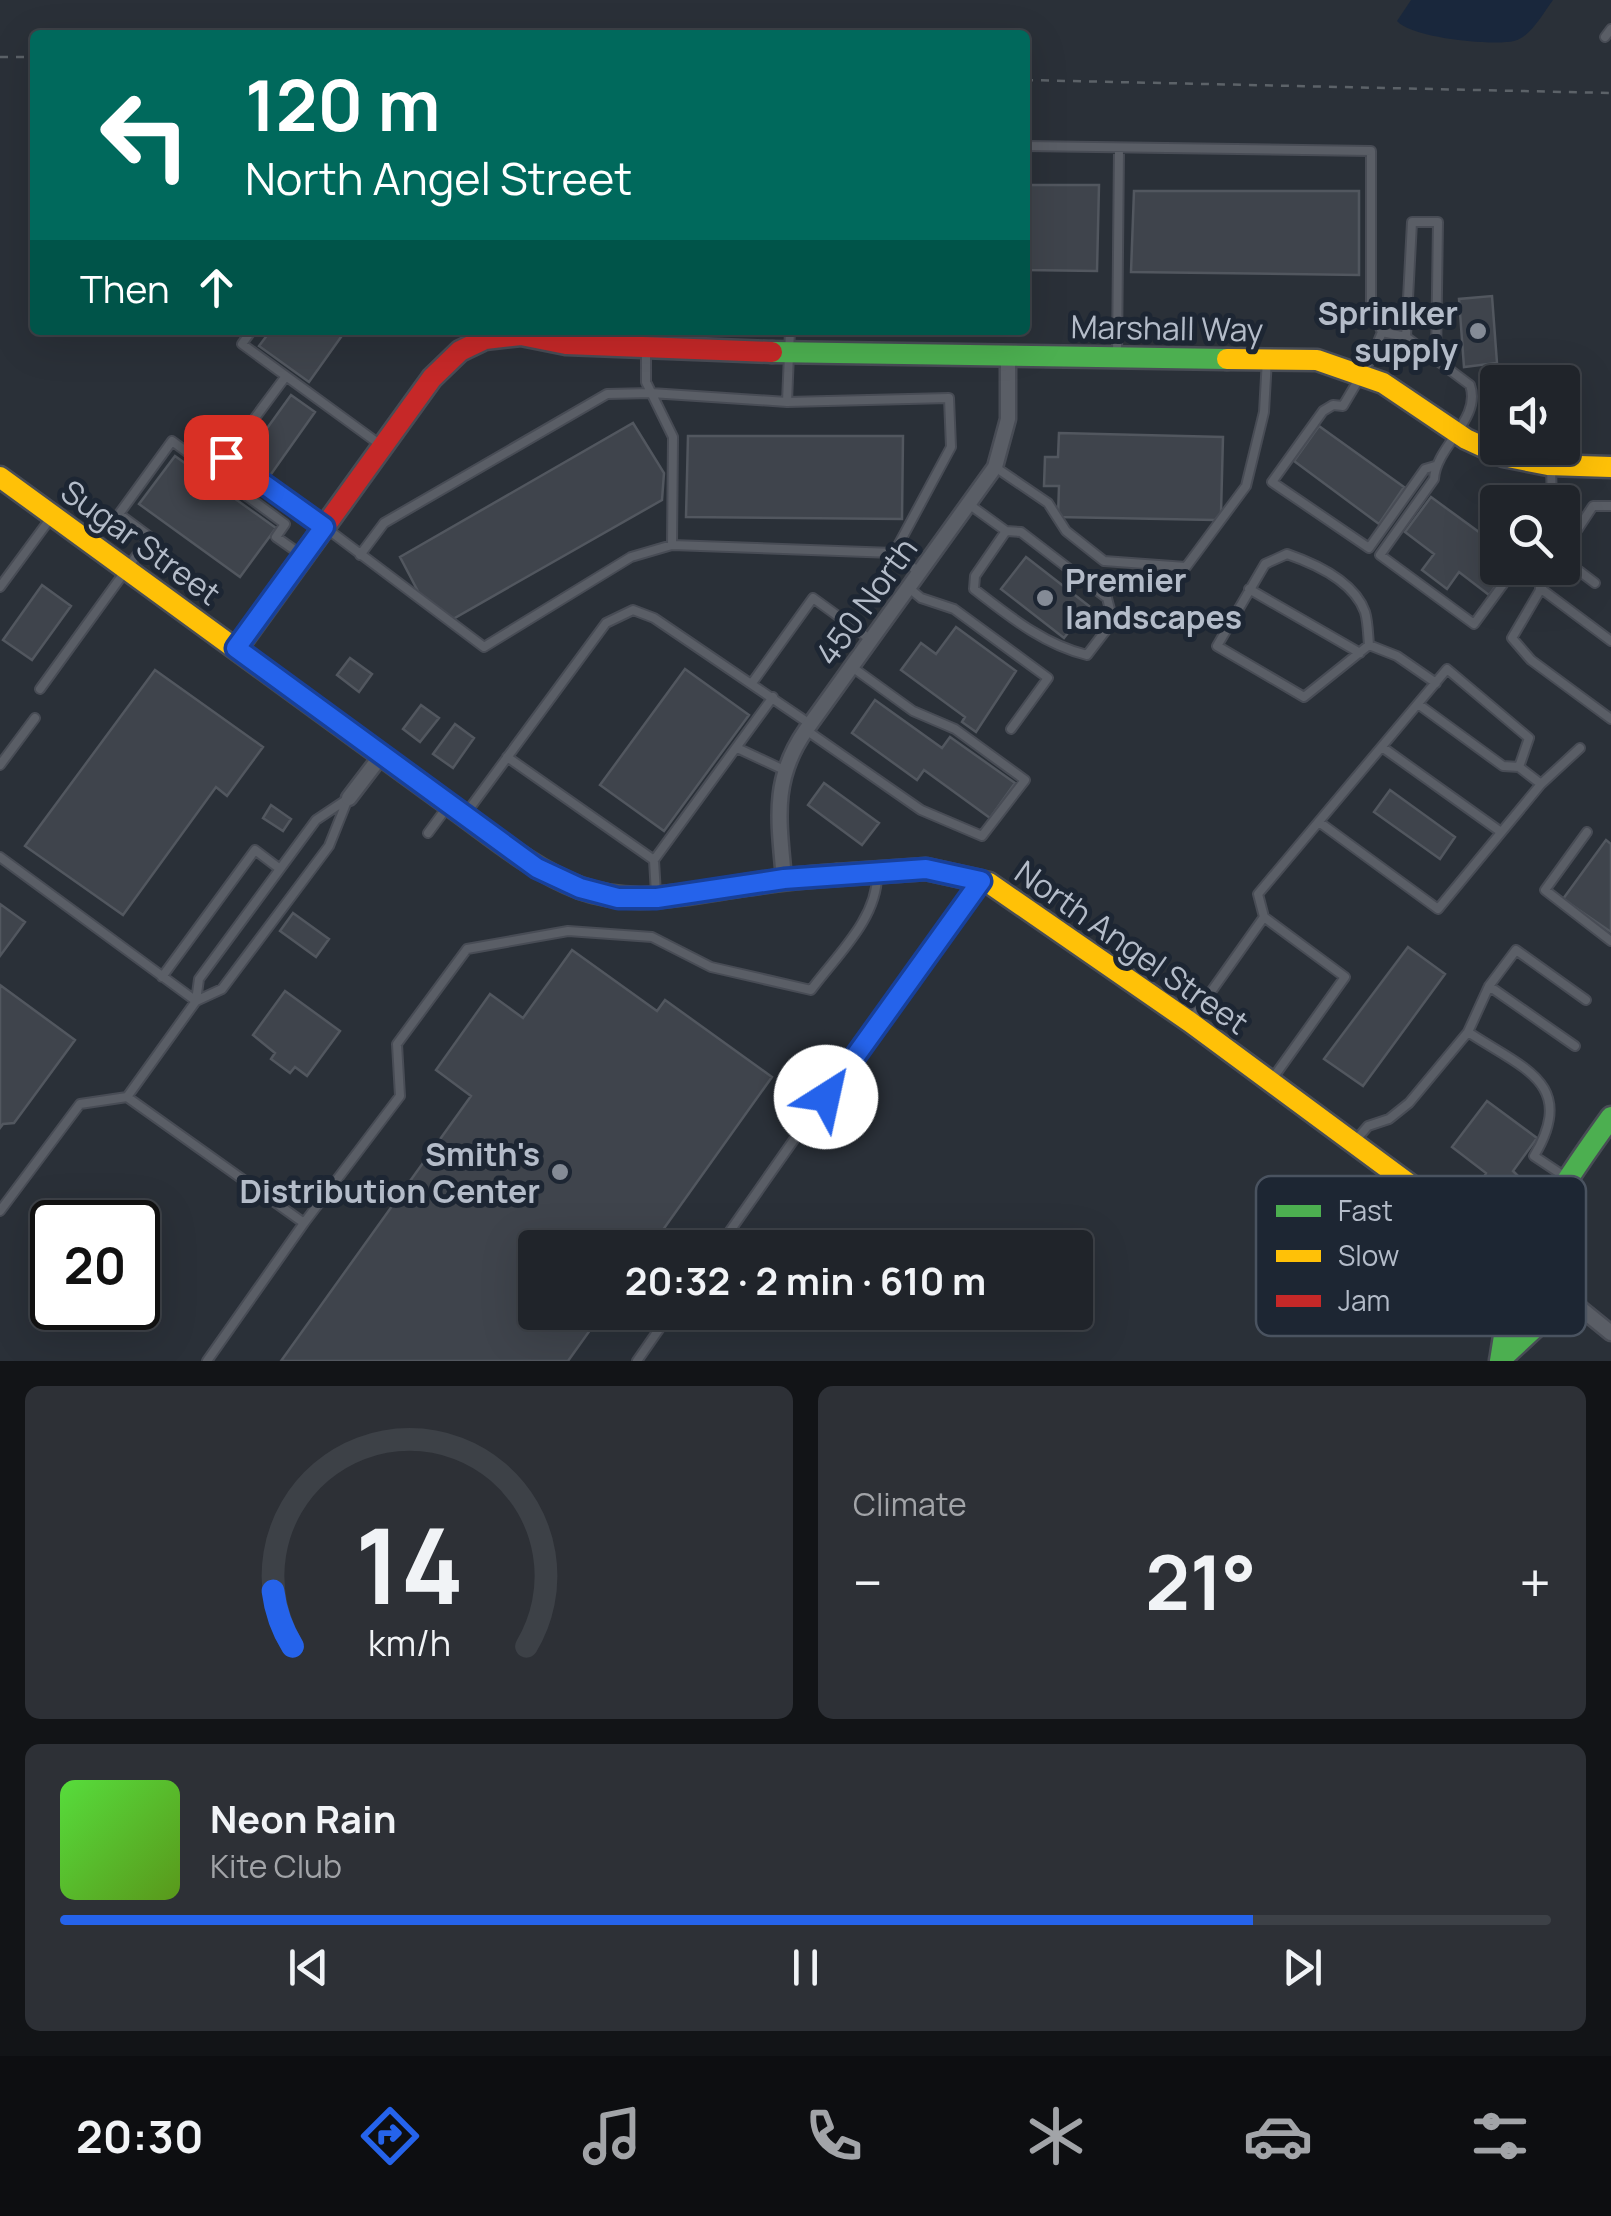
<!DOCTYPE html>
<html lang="en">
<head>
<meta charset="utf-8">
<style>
  :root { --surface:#20242a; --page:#2d3036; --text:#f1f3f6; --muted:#a2a4a8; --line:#3d4147; --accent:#2563eb }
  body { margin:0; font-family:Manrope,sans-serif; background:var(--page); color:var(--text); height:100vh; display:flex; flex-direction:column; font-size:38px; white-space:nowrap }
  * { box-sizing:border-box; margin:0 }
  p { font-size:32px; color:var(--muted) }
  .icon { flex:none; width:55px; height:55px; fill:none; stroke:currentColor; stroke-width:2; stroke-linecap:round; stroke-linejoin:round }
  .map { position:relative; height:1361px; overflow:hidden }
  .side { display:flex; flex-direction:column; gap:25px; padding:25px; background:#121417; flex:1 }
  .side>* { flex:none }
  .banner { position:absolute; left:30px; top:30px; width:1000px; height:305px; border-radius:10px; box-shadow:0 10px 40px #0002,0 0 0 2px var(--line); background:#00695c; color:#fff; overflow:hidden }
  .tools { position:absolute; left:1480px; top:365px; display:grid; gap:20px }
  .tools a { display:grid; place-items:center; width:100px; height:100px; border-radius:10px; background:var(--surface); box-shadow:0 10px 40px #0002,0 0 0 2px var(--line); font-size:50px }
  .speed { position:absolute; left:30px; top:1200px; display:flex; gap:20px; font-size:50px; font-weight:700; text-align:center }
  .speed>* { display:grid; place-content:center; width:130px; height:130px; border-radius:50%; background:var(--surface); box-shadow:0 10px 40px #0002,0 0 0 2px var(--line); line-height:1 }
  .speed .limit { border:5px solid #111; border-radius:15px; background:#fff; color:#111 }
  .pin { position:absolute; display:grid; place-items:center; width:85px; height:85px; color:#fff; margin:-42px; border-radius:20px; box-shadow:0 5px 15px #0006 }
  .me { position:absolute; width:110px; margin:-55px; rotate:35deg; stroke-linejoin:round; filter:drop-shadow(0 0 8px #0008) }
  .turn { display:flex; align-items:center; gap:35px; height:210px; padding:0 50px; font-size:45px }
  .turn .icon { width:130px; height:130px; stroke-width:2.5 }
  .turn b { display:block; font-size:70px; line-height:85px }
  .then { display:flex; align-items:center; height:95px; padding:0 50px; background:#0003; gap:20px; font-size:38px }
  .big { font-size:75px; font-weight:700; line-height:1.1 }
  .side .widget { flex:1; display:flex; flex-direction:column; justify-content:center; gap:15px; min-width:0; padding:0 35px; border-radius:15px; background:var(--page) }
  .side .dial { align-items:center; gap:0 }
  .dial svg { height:260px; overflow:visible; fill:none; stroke:var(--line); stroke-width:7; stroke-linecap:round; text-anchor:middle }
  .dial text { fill:var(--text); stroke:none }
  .song { display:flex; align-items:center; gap:30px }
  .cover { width:120px; height:120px; border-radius:15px; background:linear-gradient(135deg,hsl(110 70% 55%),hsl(90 70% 35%)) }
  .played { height:10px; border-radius:5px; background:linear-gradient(90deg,var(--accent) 80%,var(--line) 80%) }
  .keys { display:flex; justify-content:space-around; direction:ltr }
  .heat { display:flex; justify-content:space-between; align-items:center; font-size:55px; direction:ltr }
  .side .tiles { flex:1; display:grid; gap:25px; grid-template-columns:1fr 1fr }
  .widget:last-child { grid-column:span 2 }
  .trip { position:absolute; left:518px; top:1230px; width:575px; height:100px; border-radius:10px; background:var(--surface); box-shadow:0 10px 40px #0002,0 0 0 2px var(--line); font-weight:700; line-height:100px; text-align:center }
  .menu { display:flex; height:160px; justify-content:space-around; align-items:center; background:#0d0e11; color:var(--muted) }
  .menu .icon { width:70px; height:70px }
  .menu .active { color:var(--accent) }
  .menu b { font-size:45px; color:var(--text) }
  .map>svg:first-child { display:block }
  .water { fill:#19273c }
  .building { fill:#3f444c; stroke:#52575f; stroke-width:2.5 }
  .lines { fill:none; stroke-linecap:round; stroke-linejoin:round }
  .lane-casing { stroke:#484c55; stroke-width:12 }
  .street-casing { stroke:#484c55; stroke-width:19 }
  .fast-casing { stroke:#484c55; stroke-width:25 }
  .slow-casing { stroke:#484c55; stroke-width:25 }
  .jam-casing { stroke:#484c55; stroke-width:25 }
  .path { stroke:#5c6268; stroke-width:2.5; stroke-dasharray:8 8; stroke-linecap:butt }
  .lane { stroke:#5a5e66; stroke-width:8 }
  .street { stroke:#5a5e66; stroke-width:14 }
  .fast { stroke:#4caf50; stroke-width:20 }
  .slow { stroke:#ffc107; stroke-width:20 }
  .jam { stroke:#c62828; stroke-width:20 }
  .route-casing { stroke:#184099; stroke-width:25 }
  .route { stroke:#2563eb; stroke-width:18 }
  .poi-dot { fill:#848b96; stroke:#1d2633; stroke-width:4 }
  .labels { text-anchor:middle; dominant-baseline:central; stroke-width:10; stroke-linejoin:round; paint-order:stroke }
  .poi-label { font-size:32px; font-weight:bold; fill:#b4bcc9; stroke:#1d2633; text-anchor:end }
  .street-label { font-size:32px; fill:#b4bcc9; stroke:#1d2633 }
  .key { fill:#1d2633; stroke:#4a5360; stroke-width:2.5 }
  .key-label { font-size:28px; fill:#b4bcc9 }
</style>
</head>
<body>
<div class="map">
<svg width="1611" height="1361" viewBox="0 0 1611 1361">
  <rect width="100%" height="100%" fill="#2a3038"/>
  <path class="water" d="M 1411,0 L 1553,0 C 1543,13 1531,37 1514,41 C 1493,46 1411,38 1397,21 Z"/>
  <path class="building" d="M 1025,185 L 1099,185 L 1097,271 L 1025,270 Z
    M 1134,191 L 1359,191 L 1359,275 L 1131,272 Z
    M 1492,296 L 1497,363 L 1464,367 L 1459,299 Z
    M 271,330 L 346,330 L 309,382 L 259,346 Z
    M 291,395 L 315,412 L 269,477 L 245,459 Z
    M 633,423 L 664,473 L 662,500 L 453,619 L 422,599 L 400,557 Z
    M 1319,426 L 1404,487 L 1379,524 L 1294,461 Z
    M 1059,433 L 1223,437 L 1221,513 L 1215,520 L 1058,517 L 1059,486 L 1044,486 L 1045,457 L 1058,457 Z
    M 688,436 L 903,436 L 902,519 L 686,517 Z
    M 175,456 L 276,528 L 240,577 L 139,504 Z
    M 1431,497 L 1498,546 L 1498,568 L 1509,568 L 1489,595 L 1459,572 L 1447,589 L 1422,570 L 1434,554 L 1405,532 Z
    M 1026,557 L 1089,606 L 1064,638 L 1001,589 Z
    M 42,585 L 71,606 L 32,660 L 3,640 Z
    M 956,627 L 1016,671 L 976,732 L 962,722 L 965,717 L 901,670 L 921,643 L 936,654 Z
    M 350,658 L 372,674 L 359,692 L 337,675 Z
    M 685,669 L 749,715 L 664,831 L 600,785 Z
    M 155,670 L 263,747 L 227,796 L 216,787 L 123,915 L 25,846 Z
    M 875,700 L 942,748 L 950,737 L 1015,783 L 990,818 L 924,770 L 917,780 L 852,733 Z
    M 421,705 L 439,718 L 420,742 L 403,729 Z
    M 455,724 L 474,738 L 453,768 L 433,754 Z
    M 824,783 L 879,823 L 862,845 L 808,805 Z
    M 1390,790 L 1455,837 L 1440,859 L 1374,812 Z
    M 271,805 L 291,819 L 283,831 L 263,818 Z
    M 1606,840 L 1611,844 L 1611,932 L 1563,899 Z
    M 0,904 L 25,922 L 0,956 Z
    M 293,913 L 329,939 L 316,957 L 280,931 Z
    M 1408,947 L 1445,974 L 1363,1086 L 1324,1059 Z
    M 572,950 L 657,1011 L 665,1000 L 772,1077 L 650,1248 L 535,1248 L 535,1312 L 603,1312 L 568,1361 L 281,1361 L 471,1096 L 436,1070 L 490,994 L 523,1018 Z
    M 0,985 L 75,1040 L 14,1123 L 3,1124 L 0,1128 Z
    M 285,991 L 340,1031 L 307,1076 L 295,1067 L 290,1073 L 271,1059 L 275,1053 L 253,1035 Z
    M 1487,1101 L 1537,1138 L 1513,1171 L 1520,1178 L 1506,1198 L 1482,1181 L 1486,1173 L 1452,1147 Z"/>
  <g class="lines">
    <defs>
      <path id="lane" d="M 1605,37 L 1611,29
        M 1025,146 L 1371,151 L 1371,308 L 1382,332
        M 252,330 L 242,344 L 382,446
        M 1406,337 L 1412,222 L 1438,222 L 1436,360
        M 646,352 L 646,382 L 673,437 L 672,545
        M 1117,357 L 1119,148
        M 286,376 L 226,457 L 310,516 L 484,647 L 631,557 L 672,545 L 894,553 L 920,573
        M 787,402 L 790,330
        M 1435,466 L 1425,469 L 1369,548 L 1272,482 L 1323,411 L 1333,405 L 1343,406 L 1372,357 L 1382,332 L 1406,337 L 1470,385 C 1482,419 1436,446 1434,479 L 1380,555 L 1474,624 L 1515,568
        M 995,467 L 1048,503 L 1066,531 L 1104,561 L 1186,567 L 1246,486 L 1264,412 L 1267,359
        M 1551,467 L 1552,502
        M 970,505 L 1006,531 L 1021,532 L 1107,598 L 1113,621 L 1087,655 C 1044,645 1009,616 974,589 L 975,576 L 1006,531
        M 1562,553 L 1593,506 L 1611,506
        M 360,555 L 384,523 L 607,394 L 651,393 L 787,402 L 949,398 L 951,447 L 894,553
        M 1562,558 L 1595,583
        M 1553,568 L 1512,638 L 1531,660 L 1611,719
        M 0,587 L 50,519
        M 909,588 L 921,598 L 954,609 L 1048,678 L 1011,729
        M 1540,588 L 1611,641
        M 1249,589 L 1360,653
        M 1369,645 C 1368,635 1368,622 1365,612 C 1354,581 1316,564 1287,554 L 1265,564 L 1217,646 L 1304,697 L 1369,645 L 1397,656 L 1436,683
        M 752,683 L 813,598 L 871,640
        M 40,689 L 150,537 L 119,514 L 172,441 L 285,524 L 276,537 L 303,556
        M 1418,704 L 1503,766 L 1519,767
        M 806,730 L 921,810 L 982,836 L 1025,780 L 955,729 L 913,711 L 852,667
        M 1382,747 L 1501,832
        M 737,748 L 784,770
        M 507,757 L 654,860
        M 0,765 L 35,718
        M 467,812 L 606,623 L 633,610 L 654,618 L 810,724
        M 1319,822 L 1438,909 L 1541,784 L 1580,748
        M 1587,832 L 1545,890 L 1611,941
        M 428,833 L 448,806
        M 0,857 L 196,1001
        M 656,894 L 654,860 L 773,697
        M 1264,917 L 1258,894 L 1447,669 L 1529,738 L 1519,767 L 1541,784
        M 162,977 L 255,850 L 280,869
        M 1489,986 L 1575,1046
        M 196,1001 L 222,989 L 329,846 L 347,801
        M 1191,1020 L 1264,917 L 1345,977 L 1273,1078
        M 1468,1032 C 1522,1068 1578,1083 1534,1156 L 1567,1178
        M 1356,1140 L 1368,1126 L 1389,1119 L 1409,1103 L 1468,1032 L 1489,986 L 1516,950 L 1586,1000
        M 0,1211 L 80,1104 L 127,1097
        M 304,1223 L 127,1097 L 196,1001 L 199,979 L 316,820 L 349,798
        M 718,1248 L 885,1010 L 979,884
        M 207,1361 L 304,1223 L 400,1096 L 397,1044 L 467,949 L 568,931 L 652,937 L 711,967 L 811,990 C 836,956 878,918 877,874
        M 637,1361 L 671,1312"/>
      <path id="street" d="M 349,798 L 381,756
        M 784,879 C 779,821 771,780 806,730 L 995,467 L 1008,419 L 1008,357
        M 1521,1260 L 1611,1333"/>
      <path id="fast" d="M 772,352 L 1227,359
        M 1500,1360 L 1544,1319 L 1576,1307
        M 1500,1361 C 1514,1257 1551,1200 1611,1117"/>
      <path id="slow" d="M 1227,359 L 1317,360 L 1383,383 L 1466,439 L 1503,456 L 1548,465 L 1611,467
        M 0,477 L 451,806
        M 837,875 L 926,869 L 989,883 L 1190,1022 L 1489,1243 L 1521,1260
        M 1450,1220 L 1476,1257 L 1485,1294 L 1504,1324"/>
      <path id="jam" d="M 237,648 L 432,378 L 460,351 L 485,339 L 521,335 L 566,344 L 772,352
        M 451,806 C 492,835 532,870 580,888 C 634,908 691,893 746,885 C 776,880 807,877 837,875"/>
    </defs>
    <use href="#lane" class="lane-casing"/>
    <use href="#street" class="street-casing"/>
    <use href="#fast" class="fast-casing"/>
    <use href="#slow" class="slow-casing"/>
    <use href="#jam" class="jam-casing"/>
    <path class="path" d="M 0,57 L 35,57
      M 1025,80 L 1611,93"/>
    <use href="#lane" class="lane"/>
    <use href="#street" class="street"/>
    <use href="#fast" class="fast"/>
    <use href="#slow" class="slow"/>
    <use href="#jam" class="jam"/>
  </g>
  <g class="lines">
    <defs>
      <path id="route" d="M 226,457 L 324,527 L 236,648 L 537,868 L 580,888 L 618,898 L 657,898 L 784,879 L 926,869 L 981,881 L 826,1097"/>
    </defs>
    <use href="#route" class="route-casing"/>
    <use href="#route" class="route"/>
  </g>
  <g class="poi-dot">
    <circle cx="1478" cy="331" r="10"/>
    <circle cx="1045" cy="598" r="10"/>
    <circle cx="560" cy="1172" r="10"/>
  </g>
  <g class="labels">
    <g class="poi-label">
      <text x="1458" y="313">Sprinlker<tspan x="1458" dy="37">supply</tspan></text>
      <text x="1065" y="580" text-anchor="start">Premier<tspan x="1065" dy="37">landscapes</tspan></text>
      <text x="540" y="1154">Smith's<tspan x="540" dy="37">Distribution Center</tspan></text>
    </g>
    <g class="street-label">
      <text transform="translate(1167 328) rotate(1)">Marshall Way</text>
      <text transform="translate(141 542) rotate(36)">Sugar Street</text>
      <text transform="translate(866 601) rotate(-54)">450 North</text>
      <text transform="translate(1132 947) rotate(35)">North Angel Street</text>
    </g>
  </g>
  <rect x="1256" y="1176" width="330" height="160" rx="15" class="key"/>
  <rect x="1276" y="1205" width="45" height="12" fill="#4caf50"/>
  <rect x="1276" y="1250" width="45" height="12" fill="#ffc107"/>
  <rect x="1276" y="1295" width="45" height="12" fill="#c62828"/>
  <g class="key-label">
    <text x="1338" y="1221">Fast</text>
    <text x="1338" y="1266">Slow</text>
    <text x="1338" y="1311">Jam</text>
  </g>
</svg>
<div class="tools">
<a><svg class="icon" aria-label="sound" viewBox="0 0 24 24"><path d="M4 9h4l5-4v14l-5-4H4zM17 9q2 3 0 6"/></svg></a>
<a><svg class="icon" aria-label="search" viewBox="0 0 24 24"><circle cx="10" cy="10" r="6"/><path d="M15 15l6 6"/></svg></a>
</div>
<div class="speed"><div class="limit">20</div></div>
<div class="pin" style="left:226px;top:457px;background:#d93025"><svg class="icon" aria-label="arrive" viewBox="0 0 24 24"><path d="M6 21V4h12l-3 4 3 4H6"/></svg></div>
<svg class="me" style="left:826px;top:1097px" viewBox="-20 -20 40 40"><circle r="19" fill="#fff"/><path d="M0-13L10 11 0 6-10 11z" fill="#2563eb"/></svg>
<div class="trip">20:32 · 2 min · 610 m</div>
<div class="banner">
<div class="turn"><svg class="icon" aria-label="left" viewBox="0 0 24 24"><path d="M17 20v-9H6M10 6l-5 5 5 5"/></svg><div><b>120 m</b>North Angel Street</div></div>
<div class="then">Then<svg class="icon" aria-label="ahead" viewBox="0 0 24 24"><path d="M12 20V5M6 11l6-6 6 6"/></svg></div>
</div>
</div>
<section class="side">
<div class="tiles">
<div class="widget dial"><svg viewBox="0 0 100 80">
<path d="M14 69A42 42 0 1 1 86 69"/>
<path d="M14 69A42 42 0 0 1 8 52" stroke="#2563eb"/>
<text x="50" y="56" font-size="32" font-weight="700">14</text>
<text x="50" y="72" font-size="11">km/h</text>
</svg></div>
<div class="widget"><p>Climate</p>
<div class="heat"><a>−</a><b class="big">21°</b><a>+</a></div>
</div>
<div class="widget">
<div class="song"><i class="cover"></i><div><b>Neon Rain</b><p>Kite Club</p></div></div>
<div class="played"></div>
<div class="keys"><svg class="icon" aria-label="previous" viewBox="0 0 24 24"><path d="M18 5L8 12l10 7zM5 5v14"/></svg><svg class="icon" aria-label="pause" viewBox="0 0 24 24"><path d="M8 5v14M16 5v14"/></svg><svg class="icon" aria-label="next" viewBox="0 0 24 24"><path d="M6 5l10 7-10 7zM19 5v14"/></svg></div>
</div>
</div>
</section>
<nav class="menu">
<b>20:30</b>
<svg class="icon active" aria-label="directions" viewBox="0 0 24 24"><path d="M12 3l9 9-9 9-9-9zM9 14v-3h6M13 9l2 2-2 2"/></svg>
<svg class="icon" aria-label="music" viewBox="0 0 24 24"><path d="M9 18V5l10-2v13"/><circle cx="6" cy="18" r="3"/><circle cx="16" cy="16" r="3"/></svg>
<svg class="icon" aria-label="phone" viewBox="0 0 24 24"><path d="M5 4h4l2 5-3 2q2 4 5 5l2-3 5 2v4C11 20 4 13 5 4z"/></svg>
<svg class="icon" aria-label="climate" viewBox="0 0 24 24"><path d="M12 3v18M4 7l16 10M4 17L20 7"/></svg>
<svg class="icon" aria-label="car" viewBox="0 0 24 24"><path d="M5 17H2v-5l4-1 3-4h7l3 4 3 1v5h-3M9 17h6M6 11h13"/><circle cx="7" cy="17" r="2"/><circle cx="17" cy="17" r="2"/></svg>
<svg class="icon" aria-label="filters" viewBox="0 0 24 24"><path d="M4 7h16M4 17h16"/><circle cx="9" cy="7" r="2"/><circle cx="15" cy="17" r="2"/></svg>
</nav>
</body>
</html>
